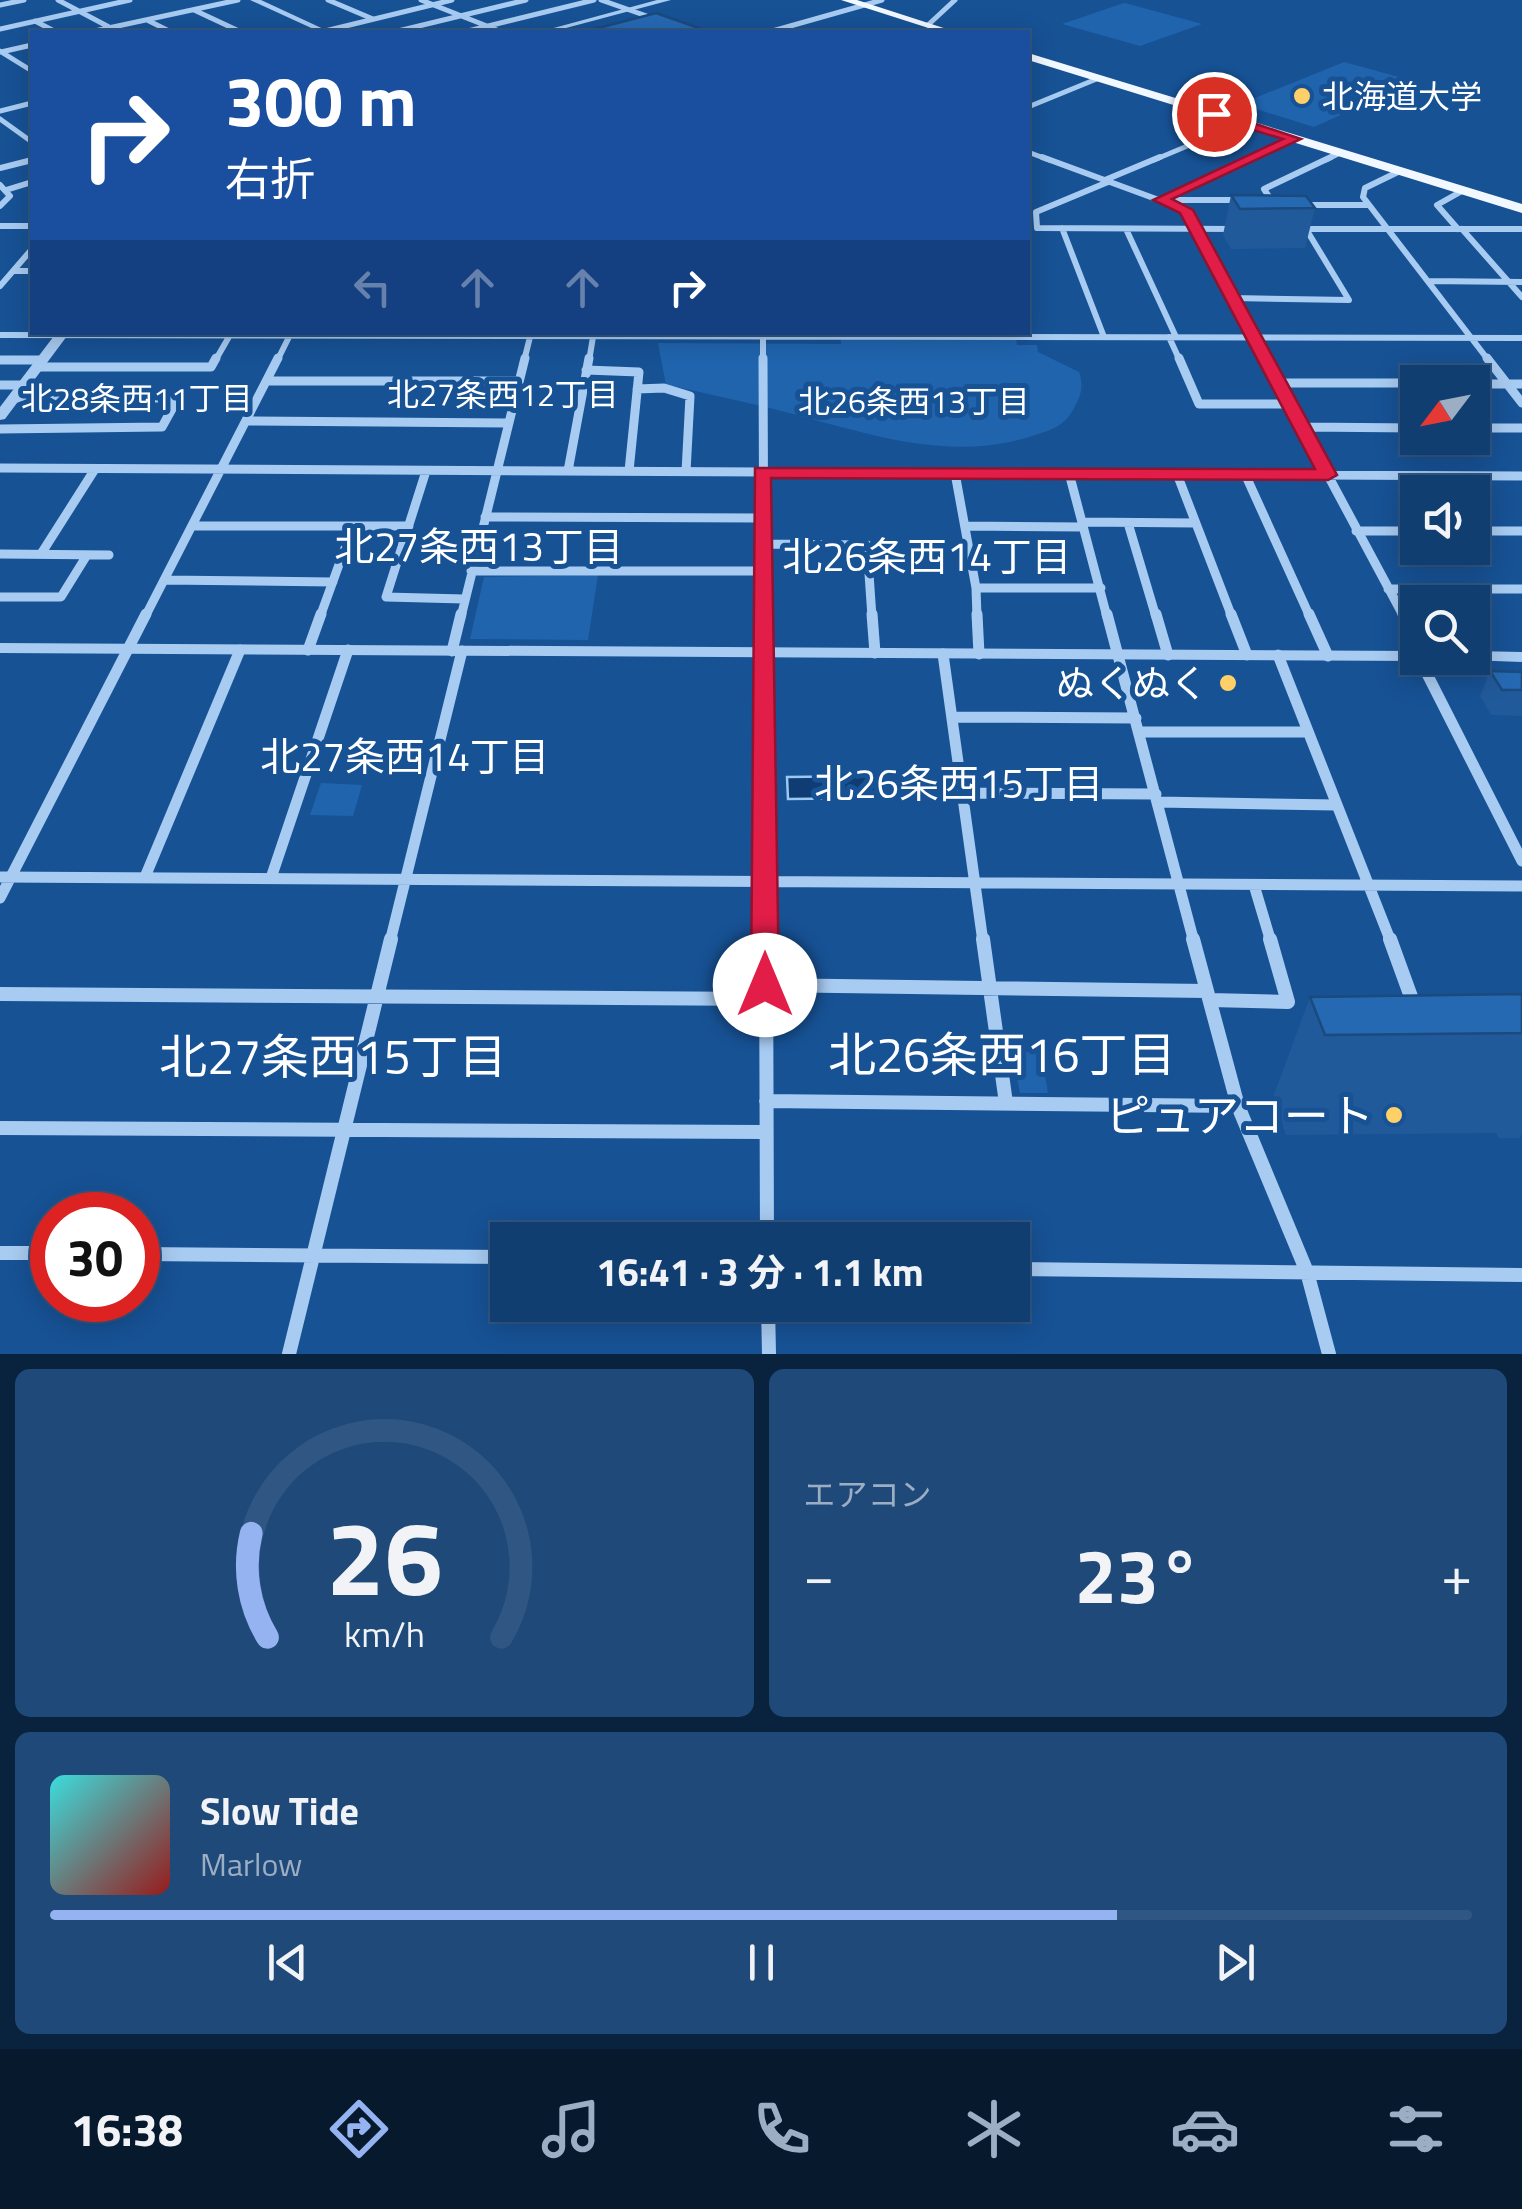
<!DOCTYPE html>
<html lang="ja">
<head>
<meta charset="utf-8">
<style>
  :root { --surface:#113e70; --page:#1e4978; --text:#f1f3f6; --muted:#9caec3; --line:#305783; --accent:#95b2f1 }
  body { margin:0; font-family:"Titillium Web","Noto Sans JP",sans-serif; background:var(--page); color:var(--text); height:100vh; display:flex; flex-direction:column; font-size:38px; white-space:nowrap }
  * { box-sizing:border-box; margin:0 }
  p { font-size:32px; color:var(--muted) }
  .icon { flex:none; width:55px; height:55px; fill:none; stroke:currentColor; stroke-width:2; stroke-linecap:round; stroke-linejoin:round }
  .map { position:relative; height:1354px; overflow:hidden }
  .details { display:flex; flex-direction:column; gap:15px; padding:15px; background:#09223e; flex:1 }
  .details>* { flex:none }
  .banner { position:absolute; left:30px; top:30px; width:1000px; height:305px; border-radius:0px; box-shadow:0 5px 25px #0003,0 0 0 2px var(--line); background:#1a4fa0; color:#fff; overflow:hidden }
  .needle { width:65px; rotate:238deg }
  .buttons { position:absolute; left:1400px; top:365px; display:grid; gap:20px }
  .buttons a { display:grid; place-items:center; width:90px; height:90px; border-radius:0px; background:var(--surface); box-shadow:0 5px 25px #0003,0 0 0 2px var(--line); font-size:50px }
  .speed { position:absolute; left:30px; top:1192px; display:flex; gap:20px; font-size:50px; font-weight:700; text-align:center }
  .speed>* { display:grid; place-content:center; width:130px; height:130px; border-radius:50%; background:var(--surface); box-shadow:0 5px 25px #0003,0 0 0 2px var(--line); line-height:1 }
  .speed .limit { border:15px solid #d22; background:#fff; color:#111 }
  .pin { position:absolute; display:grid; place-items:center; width:85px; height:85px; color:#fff; margin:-42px; border:5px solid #fff; border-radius:50%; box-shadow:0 2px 10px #0007 }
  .me { position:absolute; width:110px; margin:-55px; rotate:0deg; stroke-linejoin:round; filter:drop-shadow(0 0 8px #0008) }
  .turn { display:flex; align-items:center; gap:35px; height:210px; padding:0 30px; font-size:45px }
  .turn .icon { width:130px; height:130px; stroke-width:2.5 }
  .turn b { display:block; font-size:70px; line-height:85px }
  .lanes { display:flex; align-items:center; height:95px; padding:0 30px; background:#0003; justify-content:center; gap:50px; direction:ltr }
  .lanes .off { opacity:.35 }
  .big { font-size:75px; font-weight:700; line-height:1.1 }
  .details .widget { flex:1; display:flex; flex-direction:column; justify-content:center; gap:15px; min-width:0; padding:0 35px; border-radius:15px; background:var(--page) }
  .details .dial { align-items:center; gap:0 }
  .dial svg { height:260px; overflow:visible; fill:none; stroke:var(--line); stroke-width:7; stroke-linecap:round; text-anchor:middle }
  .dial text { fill:var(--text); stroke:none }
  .song { display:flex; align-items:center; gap:30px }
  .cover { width:120px; height:120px; border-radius:15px; background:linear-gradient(135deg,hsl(180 70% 55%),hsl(0 70% 35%)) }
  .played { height:10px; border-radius:5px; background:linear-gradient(90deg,var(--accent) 75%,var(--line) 75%) }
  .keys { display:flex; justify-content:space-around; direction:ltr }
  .heat { display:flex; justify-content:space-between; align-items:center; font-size:55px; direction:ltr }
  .details .tiles { flex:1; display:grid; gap:15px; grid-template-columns:1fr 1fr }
  .widget:last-child { grid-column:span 2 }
  .trip { position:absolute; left:490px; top:1222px; width:540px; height:100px; border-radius:0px; background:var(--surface); box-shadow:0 5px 25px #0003,0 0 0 2px var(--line); font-weight:700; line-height:100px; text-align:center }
  .tab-bar { display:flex; height:160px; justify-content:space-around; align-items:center; background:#07192d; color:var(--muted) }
  .tab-bar .icon { width:70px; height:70px }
  .tab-bar .current { color:var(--accent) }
  .tab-bar b { font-size:45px; color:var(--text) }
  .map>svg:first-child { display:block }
  .green { fill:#2064ae }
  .water { fill:#0f3c72; stroke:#9bc7f3; stroke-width:2.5 }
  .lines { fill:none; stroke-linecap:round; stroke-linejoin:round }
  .minor-far4 { stroke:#a8cbf1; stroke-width:5 }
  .minor-far3 { stroke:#a8cbf1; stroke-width:6 }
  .minor-far2 { stroke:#a8cbf1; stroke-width:9 }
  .minor-far1 { stroke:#a8cbf1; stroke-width:11 }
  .minor { stroke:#a8cbf1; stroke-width:14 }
  .tertiary { fill:#a8cbf1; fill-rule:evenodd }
  .primary { fill:#f2f8ff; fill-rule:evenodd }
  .wall { fill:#215a9a }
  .building { fill:#2669b3; stroke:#1b4a7d; stroke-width:2.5 }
  .route { fill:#e11d48; stroke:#92132f; stroke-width:2.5 }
  .poi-dot { fill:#ffcf68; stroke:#175295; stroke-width:4 }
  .labels { text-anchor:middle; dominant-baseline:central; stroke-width:10; stroke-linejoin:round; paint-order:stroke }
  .far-poi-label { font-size:32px; fill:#fff; stroke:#175295; text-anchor:start }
  .far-neighbourhood-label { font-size:32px; fill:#fff; stroke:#175295 }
  .poi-label { font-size:38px; fill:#fff; stroke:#175295; text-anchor:end }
  .neighbourhood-label { font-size:40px; fill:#fff; stroke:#175295 }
  .near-poi-label { font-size:45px; fill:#fff; stroke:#175295; text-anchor:end }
  .near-neighbourhood-label { font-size:48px; fill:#fff; stroke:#175295 }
</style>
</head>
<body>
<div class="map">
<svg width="1522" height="1354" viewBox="0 0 1522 1354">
  <rect width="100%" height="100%" fill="#175295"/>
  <path class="green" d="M 1124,3 L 1125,3 L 1202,24 L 1140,46 L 1062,24 Z
    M 1344,62 L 1406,79 L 1410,84 L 1314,127 L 1240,104 Z
    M 841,333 L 1015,333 L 1017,345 L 1037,345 L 1038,352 L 1079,372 C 1084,387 1081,395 1074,408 C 1064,427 1051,430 1032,436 C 947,463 867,433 785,412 C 745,402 706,393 666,385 L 658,343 L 841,344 Z
    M 598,575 L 588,640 L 470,639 L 484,577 Z
    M 321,783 L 362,785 L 353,816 L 310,815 Z
    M 1012,1052 L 1041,1052 L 1048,1093 L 1020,1093 Z"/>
  <path class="water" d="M 878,776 L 880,798 L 788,799 L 787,777 Z"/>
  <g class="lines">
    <path class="minor-far4" d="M 58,0 L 109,27
      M 328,0 L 373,19
      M 421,0 L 502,32
      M 601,0 L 658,20
      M 0,5 L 24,0
      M 194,10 L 241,32
      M 147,20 L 171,32
      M 35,21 L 56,32
      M 928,25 L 955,0
      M 0,29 L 130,0
      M 90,32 L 238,0
      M 321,32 L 452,0
      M 394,32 L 526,0
      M 464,32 L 594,0
      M 769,32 L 882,0
      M 0,51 L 32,71
      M 1,52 L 32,45
      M 1028,107 L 1099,78
      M 0,111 L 32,103
      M 0,119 L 32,142
      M 1028,152 L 1049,160
      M 1154,160 L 1242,123
      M 1248,160 L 1294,139
      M 1326,160 L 1340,153"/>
    <path class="minor-far3" d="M 1042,157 L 1186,210 L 1267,361
      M 0,168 L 32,160
      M 1400,171 L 1365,188 L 1363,197 L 1489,361
      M 1105,180 L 1160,157
      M 1108,182 L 1036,212 L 1037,228 L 1235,229
      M 0,185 L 10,196 L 0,206
      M 6,190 L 32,182
      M 1161,199 L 1254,157
      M 1172,200 L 1240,200
      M 1300,205 L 1369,205
      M 1275,206 L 1264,189 L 1331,157
      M 0,226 L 32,226
      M 1062,228 L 1104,337
      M 1126,229 L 1176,337
      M 1297,229 L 1522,229
      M 1458,229 L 1437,205 L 1462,191
      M 1462,229 L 1522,297
      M 13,271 L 32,271
      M 1428,281 L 1522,282
      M 0,286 L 32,249
      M 1233,298 L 1349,300 L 1306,229
      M 0,335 L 1522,338
      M 763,337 L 763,361
      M 1169,337 L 1180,361
      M 0,360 L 43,360
      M 215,361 L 230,335
      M 277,361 L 291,333
      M 524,361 L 531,333
      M 589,361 L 593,337"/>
    <path class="minor-far2" d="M 763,358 L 764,617
      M 1179,358 L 1199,404 L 1290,404
      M 1265,358 L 1404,617
      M 1487,358 L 1522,403
      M 0,360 L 43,360
      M 37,367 L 211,367 L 216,358
      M 586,370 L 639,372 L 629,471
      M 267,381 L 517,381
      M 1278,383 L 1418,383
      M 1472,384 L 1522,384
      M 0,385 L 24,385
      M 637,389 L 664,388 L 690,396 L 686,472
      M 246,421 L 507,423
      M 1302,427 L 1418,428
      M 1472,428 L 1522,428
      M 0,429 L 162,427 L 178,398 L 14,398
      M 0,468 L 1522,476
      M 426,471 L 386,597 L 464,599
      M 568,471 L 589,358
      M 955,473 L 976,588 L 977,617
      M 1069,473 L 1107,617
      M 1177,474 L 1232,617
      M 1245,474 L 1310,617
      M 485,517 L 761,518
      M 1082,522 L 1195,523
      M 1128,523 L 1156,617
      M 192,526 L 409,526
      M 965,526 L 1083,527
      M 1356,531 L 1418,531
      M 1472,531 L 1522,531
      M 762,544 L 867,545 L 872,617
      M 0,554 L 109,555
      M 41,554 L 95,469
      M 471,571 L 762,571
      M 164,580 L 333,582
      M 976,588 L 1101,588
      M 1388,589 L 1522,589
      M 0,597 L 61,597 L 87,555
      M 145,617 L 278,358
      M 320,617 L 353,526
      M 461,617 L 525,358"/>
    <path class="minor-far1" d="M 764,614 L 766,942
      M 872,614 L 875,653
      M 977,614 L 979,654
      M 1107,614 L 1194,942
      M 1156,614 L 1168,655
      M 1231,614 L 1247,655
      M 1309,614 L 1328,656
      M 1403,614 L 1418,643
      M 308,650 L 321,614
      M 452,651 L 461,614
      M 943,654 L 983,942
      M 1278,655 L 1391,942
      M 1419,658 L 1522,861
      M 952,717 L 1136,718
      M 1140,732 L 1307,732
      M 963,793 L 1156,794
      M 1158,802 L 1336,805
      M 0,877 L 1522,886
      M 145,877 L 240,650
      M 271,878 L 348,650
      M 1254,885 L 1271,942
      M 0,898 L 146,614
      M 390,942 L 462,651"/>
    <path class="minor" d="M 766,939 L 767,1240
      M 983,939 L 1006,1103
      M 1193,939 L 1238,1106 L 1307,1272 L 1329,1354
      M 1390,939 L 1414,1005 L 1418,1005
      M 765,985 L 1207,991
      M 0,994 L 765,999
      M 1210,1000 L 1288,1002 L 1270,939
      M 766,1101 L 1238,1106
      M 0,1128 L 766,1132
      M 0,1253 L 52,1253
      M 138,1254 L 508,1257
      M 1012,1269 L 1522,1275
      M 768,1305 L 769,1354
      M 289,1354 L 391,939"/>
    <path class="tertiary" d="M 250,0 L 261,0 L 330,32 L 320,32 Z
      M 657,0 L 671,0 L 551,32 L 539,32 Z
      M 57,332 L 70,332 L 5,419 L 0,420 L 0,407 Z
      M 0,643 L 1418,651 L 1418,658 L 1426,658 L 1418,661 L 0,653 Z
      M 1472,651 L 1522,652 L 1522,662 L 1466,660 L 1464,658 L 1472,658 Z"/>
    <path class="primary" d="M 841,0 L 857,0 L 956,32 L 941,32 Z
      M 1028,53 L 1522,204 L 1522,213 L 1028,60 Z"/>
  </g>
  <path class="wall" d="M 1231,195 L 1315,208 L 1305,248 L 1231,249 L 1223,235 Z
    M 1490,671 L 1522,672 L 1522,716 L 1491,715 L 1480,696 Z
    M 1522,994 L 1522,1133 L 1520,1138 L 1499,1138 L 1496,1133 L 1286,1135 L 1273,1097 L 1310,997 Z"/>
  <path class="building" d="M 656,13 L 710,32 L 583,32 Z
    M 1231,195 L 1306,196 L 1315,208 L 1240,209 Z
    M 1490,671 L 1522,672 L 1522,690 L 1502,690 Z
    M 1522,994 L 1522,1033 L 1325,1035 L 1310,997 Z"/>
  <path class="route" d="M 1214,110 L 1301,139 L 1172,199 L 1193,210 L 1337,475 L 1328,480 L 771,478 L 779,985 L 775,993 L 765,996 L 755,993 L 751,985 L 755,468 L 1315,469 L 1180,213 L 1153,200 L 1283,139 L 1210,117 L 1208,114 Z"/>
  <g class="poi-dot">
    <circle cx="1302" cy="96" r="10"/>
    <circle cx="1228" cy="683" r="10"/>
    <circle cx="1394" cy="1115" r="10"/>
  </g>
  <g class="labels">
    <g class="far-poi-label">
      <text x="1322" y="96">北海道大学</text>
    </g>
    <g class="far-neighbourhood-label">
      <text x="503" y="394">北27条西12丁目</text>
      <text x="137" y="398">北28条西11丁目</text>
      <text x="914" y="401">北26条西13丁目</text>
    </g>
    <g class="poi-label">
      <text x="1208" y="683">ぬくぬく</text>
    </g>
    <g class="neighbourhood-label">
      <text x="479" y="546">北27条西13丁目</text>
      <text x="927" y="556">北26条西14丁目</text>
      <text x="405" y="756">北27条西14丁目</text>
      <text x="959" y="783">北26条西15丁目</text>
    </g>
    <g class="near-poi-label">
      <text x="1374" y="1115">ピュアコート</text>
    </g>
    <g class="near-neighbourhood-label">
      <text x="1002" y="1054">北26条西16丁目</text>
      <text x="333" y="1056">北27条西15丁目</text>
    </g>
  </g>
</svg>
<div class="buttons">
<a><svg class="needle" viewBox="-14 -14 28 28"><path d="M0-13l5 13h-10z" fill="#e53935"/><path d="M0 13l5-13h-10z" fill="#9caec3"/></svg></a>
<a><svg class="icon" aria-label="sound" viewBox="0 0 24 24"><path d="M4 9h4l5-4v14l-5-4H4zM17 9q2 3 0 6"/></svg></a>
<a><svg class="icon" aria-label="search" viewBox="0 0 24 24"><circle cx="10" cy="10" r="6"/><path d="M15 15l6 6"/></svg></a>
</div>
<div class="speed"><div class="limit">30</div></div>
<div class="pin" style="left:1214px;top:114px;background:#d93025"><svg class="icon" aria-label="arrive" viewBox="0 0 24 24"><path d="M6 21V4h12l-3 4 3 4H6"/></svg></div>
<svg class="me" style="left:765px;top:985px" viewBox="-20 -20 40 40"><circle r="19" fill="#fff"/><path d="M0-13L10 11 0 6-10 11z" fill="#e11d48"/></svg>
<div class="trip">16:41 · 3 分 · 1.1 km</div>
<div class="banner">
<div class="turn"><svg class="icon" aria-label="right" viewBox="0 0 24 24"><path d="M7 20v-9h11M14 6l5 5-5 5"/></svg><div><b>300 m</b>右折</div></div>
<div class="lanes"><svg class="icon off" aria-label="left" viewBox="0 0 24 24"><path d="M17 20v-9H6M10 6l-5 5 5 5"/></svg><svg class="icon off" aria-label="ahead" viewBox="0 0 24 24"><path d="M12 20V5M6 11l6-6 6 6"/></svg><svg class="icon off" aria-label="ahead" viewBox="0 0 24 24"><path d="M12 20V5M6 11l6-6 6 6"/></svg><svg class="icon" aria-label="right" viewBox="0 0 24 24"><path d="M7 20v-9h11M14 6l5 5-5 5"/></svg></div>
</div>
</div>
<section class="details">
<div class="tiles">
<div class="widget dial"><svg viewBox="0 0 100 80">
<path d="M14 69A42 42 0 1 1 86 69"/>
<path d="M14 69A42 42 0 0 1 9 37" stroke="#95b2f1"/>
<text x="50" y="56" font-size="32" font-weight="700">26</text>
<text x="50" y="72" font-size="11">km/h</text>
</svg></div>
<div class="widget"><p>エアコン</p>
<div class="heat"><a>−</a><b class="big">23°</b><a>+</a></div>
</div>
<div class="widget">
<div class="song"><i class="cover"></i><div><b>Slow Tide</b><p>Marlow</p></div></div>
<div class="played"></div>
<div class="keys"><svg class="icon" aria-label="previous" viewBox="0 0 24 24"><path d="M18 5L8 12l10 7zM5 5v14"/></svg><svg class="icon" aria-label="pause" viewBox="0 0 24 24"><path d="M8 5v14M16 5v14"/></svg><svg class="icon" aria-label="next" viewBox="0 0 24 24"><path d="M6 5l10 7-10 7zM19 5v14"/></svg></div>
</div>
</div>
</section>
<nav class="tab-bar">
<b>16:38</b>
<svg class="icon current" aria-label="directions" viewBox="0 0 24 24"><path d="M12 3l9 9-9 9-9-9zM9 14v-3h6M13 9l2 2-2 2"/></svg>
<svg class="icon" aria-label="music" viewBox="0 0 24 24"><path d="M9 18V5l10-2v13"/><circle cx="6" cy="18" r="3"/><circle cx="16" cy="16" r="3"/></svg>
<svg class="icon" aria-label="phone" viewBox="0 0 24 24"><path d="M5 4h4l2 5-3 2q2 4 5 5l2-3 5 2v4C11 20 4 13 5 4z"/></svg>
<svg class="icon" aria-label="climate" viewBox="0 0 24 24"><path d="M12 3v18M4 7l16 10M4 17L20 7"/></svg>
<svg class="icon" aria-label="car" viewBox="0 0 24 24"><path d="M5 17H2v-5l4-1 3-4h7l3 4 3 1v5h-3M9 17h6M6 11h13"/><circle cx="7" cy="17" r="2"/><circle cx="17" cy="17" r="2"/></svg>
<svg class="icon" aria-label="filters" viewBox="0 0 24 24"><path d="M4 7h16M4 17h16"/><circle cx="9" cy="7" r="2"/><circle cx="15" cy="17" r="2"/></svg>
</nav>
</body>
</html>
